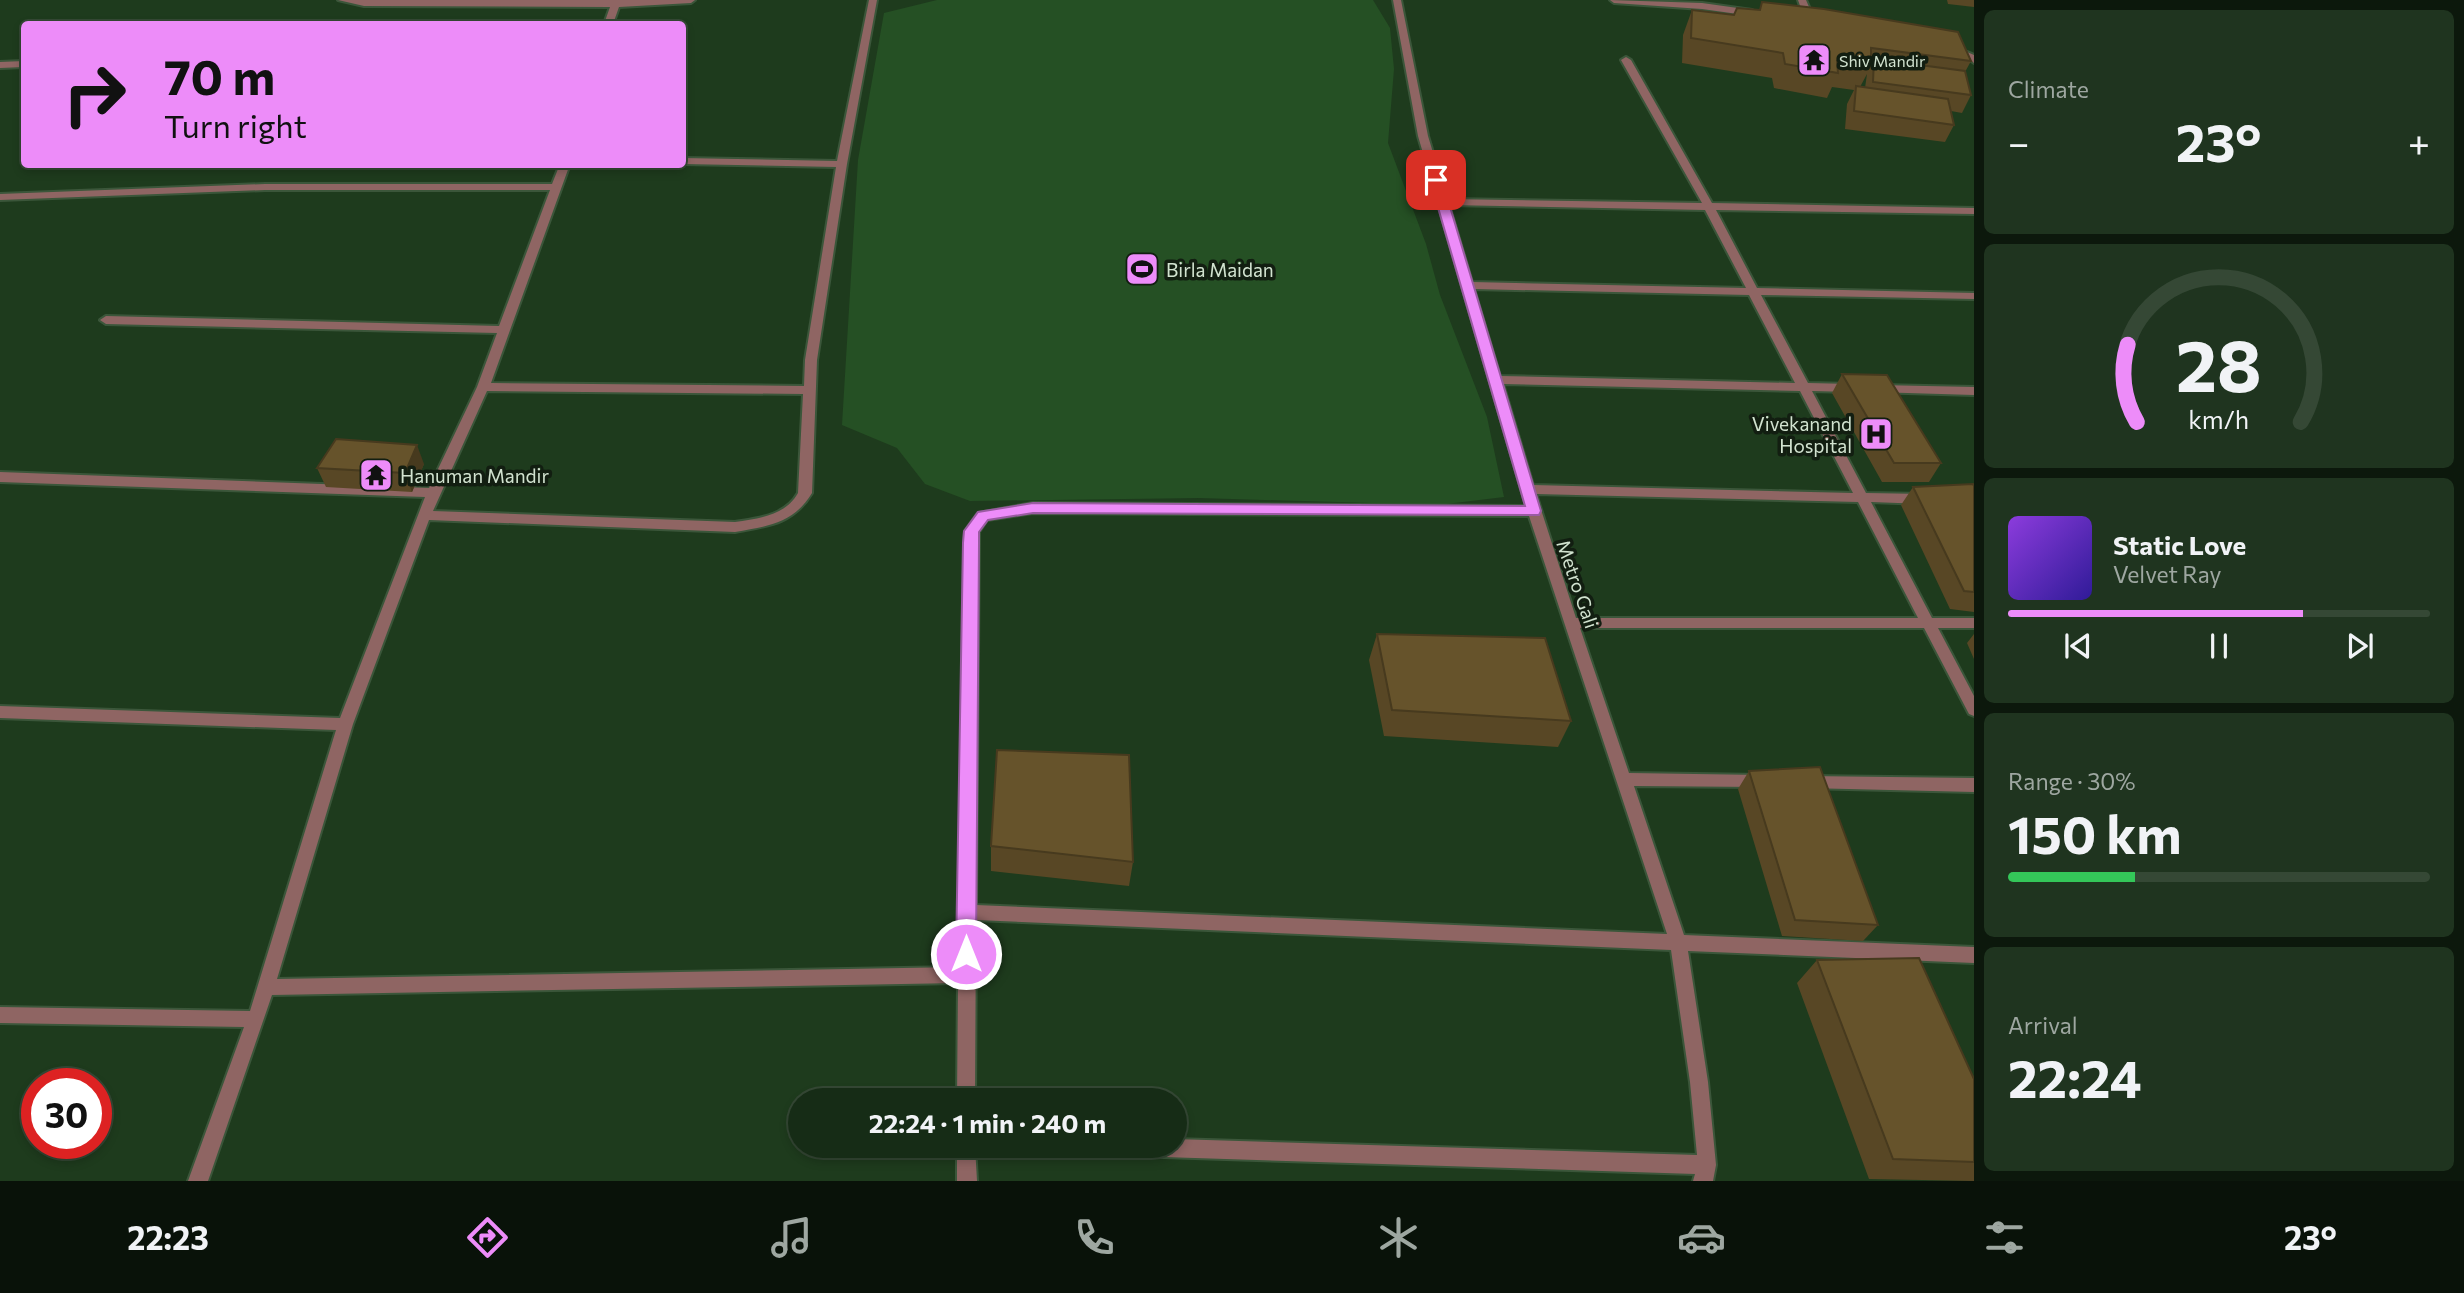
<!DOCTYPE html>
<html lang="en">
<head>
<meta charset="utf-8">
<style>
  :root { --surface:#162c16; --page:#1f341f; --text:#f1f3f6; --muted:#9ea7a1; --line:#354835; --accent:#ed8cf9 }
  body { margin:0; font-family:Commissioner,sans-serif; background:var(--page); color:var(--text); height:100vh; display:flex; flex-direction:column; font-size:26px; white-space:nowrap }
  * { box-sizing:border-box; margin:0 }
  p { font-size:23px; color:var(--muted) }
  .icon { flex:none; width:38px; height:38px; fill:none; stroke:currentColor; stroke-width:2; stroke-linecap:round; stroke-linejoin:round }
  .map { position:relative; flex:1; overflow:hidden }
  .panel { display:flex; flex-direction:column; gap:10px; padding:10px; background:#0c180c; width:490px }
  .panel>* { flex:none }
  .banner { position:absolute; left:21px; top:21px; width:665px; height:147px; border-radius:7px; box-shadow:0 4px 10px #0003,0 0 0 2px var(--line); background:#ed8cf9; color:#111; overflow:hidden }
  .speed { position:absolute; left:21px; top:1068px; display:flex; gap:14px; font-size:35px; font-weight:700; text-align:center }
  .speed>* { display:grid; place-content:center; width:91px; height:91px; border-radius:50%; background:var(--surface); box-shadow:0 4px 10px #0003,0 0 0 2px var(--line); line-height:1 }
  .speed .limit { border:10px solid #d22; background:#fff; color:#111 }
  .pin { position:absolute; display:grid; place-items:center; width:60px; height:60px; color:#fff; margin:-30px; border-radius:14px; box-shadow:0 4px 10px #0006 }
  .me { position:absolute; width:77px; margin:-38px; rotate:0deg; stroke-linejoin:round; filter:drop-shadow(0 0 5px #0008) }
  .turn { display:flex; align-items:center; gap:24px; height:147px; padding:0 28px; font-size:32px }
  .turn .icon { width:91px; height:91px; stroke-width:2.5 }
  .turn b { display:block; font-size:49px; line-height:60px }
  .big { font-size:52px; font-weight:700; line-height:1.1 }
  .panel .card { flex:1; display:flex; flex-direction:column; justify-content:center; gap:10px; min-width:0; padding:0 24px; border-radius:10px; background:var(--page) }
  .panel .dial { align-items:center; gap:0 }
  .dial svg { height:182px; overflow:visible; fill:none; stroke:var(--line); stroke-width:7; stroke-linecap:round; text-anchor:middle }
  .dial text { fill:var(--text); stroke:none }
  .song { display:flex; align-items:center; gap:21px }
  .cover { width:84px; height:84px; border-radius:10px; background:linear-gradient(135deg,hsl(270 70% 55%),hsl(250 70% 35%)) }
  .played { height:7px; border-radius:4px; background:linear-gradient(90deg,var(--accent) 70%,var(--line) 70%) }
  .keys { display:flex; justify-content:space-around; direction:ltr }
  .heat { display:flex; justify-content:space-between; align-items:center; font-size:38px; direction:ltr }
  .charge { height:10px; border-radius:5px; background:linear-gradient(90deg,#34c759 30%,var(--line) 0) }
  .trip { position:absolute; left:788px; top:1088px; width:399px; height:70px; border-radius:35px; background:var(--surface); box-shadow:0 4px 10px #0003,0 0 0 2px var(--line); font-weight:700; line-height:70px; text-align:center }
  .menu { display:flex; height:112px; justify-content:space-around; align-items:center; background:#091209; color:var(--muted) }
  .menu .icon { width:49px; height:49px }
  .menu .active { color:var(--accent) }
  .menu b { font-size:32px; color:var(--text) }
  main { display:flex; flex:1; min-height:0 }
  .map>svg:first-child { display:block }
  .green { fill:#255024 }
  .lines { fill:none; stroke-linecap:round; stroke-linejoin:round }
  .street-casing { stroke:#3b563a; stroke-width:4 }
  .street { fill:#8f6563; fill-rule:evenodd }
  .wall { fill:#584725; fill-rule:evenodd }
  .shaded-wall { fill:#473a1e }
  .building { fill:#66532b; stroke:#473a1e; stroke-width:2 }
  .route { fill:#ed8cf9; stroke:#9a5ba2; stroke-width:2 }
  .labels { text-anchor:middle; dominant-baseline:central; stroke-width:7; stroke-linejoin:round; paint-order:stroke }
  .far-poi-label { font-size:16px; fill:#d2e3d0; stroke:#121e11; text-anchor:start }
  .poi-label { font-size:19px; fill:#d2e3d0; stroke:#121e11; text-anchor:start }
  .street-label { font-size:19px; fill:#d2e3d0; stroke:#121e11 }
</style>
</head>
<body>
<main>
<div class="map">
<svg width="1974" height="1181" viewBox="0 0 1974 1181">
  <rect width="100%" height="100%" fill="#1e3b1d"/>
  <path class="green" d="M 937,0 L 1373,0 L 1390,28 L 1394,69 L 1388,143 L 1426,244 L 1440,295 L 1487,417 L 1504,497 L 1438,505 L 1199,498 L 970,501 L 925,484 L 897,448 L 842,425 L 858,160 L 884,13 Z"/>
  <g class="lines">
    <defs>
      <path id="street" d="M 338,0 L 695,0 L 691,3 L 619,7 L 613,24 L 604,24 L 610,7 L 364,6 Z
        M 869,0 L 877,0 L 847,164 L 817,360 L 812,493 C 793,524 768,526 735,532 L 429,520 L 353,724 L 277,979 L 959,967 L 964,543 L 965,531 L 978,513 L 1033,503 L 1526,506 L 1418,136 L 1393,0 L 1401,0 L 1428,136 L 1447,199 L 1702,203 L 1621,60 L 1626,57 L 1631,60 L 1712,203 L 1974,208 L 1974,214 L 1716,210 L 1757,288 L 1974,293 L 1974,299 L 1761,295 L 1808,383 L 1851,384 L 1857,388 L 1851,392 L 1812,391 L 1866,493 L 1925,494 L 1932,499 L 1925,504 L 1871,502 L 1932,618 L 1974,618 L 1974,628 L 1938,628 L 1974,696 L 1974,716 L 1969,714 L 1924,628 L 1580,628 L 1629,773 L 1761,775 L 1767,776 L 1769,781 L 1767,786 L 1761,787 L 1634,786 L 1684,935 L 1974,947 L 1974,963 L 1688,951 L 1708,1082 L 1716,1165 L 1713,1181 L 1693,1181 L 1695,1174 L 1102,1155 L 1095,1153 L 1093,1146 L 1174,1146 L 1174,1139 L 1697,1155 L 1690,1082 L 1671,950 L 976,920 L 975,1101 L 957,1101 L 958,983 L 272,995 L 208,1181 L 188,1181 L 244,1027 L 0,1023 L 0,1007 L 250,1011 L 336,730 L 0,718 L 0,706 L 340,718 L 425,497 L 0,482 L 0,472 L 429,488 L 477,387 L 497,333 L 106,324 L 100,320 L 106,316 L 499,326 L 550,190 L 265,190 L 0,200 L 0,194 L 265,184 L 552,184 L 560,164 L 570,164 L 491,383 L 804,386 L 805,360 L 836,167 L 682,164 L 682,158 L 837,161 ZM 1449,205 L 1705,210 L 1746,288 L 1472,282 ZM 1474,289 L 1749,295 L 1795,383 L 1500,376 ZM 1503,384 L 1800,391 L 1853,493 L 1533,485 ZM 487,391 L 803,394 L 798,493 C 785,516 759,518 735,522 L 433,511 ZM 1536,494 L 1858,502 L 1918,618 L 1576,618 ZM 1033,513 L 1529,516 L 1667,934 L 976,905 L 979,532 L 987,520 Z
        M 1610,0 L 1702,3 L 1752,10 L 1757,13 L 1752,16 L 1702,9 L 1614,3 Z
        M 1798,0 L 1806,0 L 1816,23 L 1814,25 L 1806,23 Z
        M 1951,45 L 1974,55 L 1974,63 L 1965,56 L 1948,50 L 1948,46 Z
        M 24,61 L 24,67 L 0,68 L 0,62 Z
        M 1878,385 L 1974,387 L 1974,395 L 1874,392 L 1872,389 L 1874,386 Z
        M 1806,776 L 1974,778 L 1974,792 L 1806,788 L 1800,787 L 1798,782 L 1800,777 Z
        M 957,1146 L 975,1146 L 977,1181 L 957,1181 Z"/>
    </defs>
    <use href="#street" class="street-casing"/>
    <use href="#street" class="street"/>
  </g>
  <path class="wall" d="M 1947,0 L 1974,0 L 1974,7 L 1948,4 Z
    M 1692,10 L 1971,61 L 1965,72 L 1971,95 L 1962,113 L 1951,111 L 1954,125 L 1945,142 L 1845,129 L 1847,104 L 1854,90 L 1832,87 L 1827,98 L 1774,88 L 1772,78 L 1682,63 L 1683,35 ZM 1867,74 L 1865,88 L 1860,87 Z
    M 1842,374 L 1941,463 L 1929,482 L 1882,482 L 1832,393 Z
    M 424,464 L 412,492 L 326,487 L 317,468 Z
    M 1974,486 L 1974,612 L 1950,609 L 1901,505 L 1913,487 Z
    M 1377,634 L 1571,721 L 1558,747 L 1384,736 L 1369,660 Z
    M 1974,634 L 1974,659 L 1967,643 Z
    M 1749,771 L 1878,925 L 1863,941 L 1782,936 L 1738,789 Z
    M 991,846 L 1133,862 L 1129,886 L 991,871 Z
    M 1817,960 L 1974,1079 L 1974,1181 L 1869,1179 L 1797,983 Z"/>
  <path class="shaded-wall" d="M 417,445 L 424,464 L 412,492 L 405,473 Z"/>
  <path class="building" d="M 1762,2 L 1824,9 L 1958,32 L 1971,61 L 1871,48 L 1871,66 L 1837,61 L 1838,73 L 1785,64 L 1783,53 L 1691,38 L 1692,10 L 1734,15 L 1737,8 L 1760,10 Z
    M 1874,59 L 1965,71 L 1971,95 L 1873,82 Z
    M 1856,86 L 1948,99 L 1954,125 L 1854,111 Z
    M 1842,374 L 1887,375 L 1941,463 L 1894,463 Z
    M 336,439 L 417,445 L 405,473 L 317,468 Z
    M 1973,484 L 1974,486 L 1974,592 L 1964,591 L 1913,487 Z
    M 1377,634 L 1545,638 L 1571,721 L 1392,710 Z
    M 997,750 L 1129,755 L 1133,862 L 991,846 Z
    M 1820,767 L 1878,925 L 1795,920 L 1749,771 Z
    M 1919,958 L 1974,1079 L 1974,1162 L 1893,1159 L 1817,960 Z"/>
  <path class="route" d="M 1436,177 L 1442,180 L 1541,511 L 1539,515 L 1033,513 L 988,520 L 979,532 L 979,543 L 976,954 L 973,960 L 966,963 L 959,960 L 956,954 L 963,543 L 964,531 L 978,512 L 1033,503 L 1525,506 L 1430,180 Z"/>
  <defs>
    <symbol id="temple-square" viewBox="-11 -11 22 22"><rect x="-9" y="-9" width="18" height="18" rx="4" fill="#ed8cf9" stroke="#121e11"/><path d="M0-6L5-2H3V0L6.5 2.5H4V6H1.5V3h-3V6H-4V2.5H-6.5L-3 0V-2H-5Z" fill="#111"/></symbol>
    <symbol id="stadium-square" viewBox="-11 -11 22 22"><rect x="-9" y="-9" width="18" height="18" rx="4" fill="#ed8cf9" stroke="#121e11"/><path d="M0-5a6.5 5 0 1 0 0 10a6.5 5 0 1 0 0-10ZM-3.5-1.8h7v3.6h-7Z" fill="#111"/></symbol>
    <symbol id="hospital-square" viewBox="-11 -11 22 22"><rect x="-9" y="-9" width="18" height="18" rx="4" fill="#ed8cf9" stroke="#121e11"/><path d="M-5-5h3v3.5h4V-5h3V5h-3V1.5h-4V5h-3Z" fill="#111"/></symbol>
  </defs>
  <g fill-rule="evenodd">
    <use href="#temple-square" x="1795" y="41" width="38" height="38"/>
    <use href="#stadium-square" x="1123" y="250" width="38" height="38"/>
    <use href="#hospital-square" x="1857" y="415" width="38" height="38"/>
    <use href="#temple-square" x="357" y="456" width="38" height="38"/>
  </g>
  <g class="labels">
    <g class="far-poi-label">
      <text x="1839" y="60">Shiv Mandir</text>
    </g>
    <g class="poi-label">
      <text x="1166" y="269">Birla Maidan</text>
      <text x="1852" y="423" text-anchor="end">Vivekanand<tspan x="1852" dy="22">Hospital</tspan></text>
      <text x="400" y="475">Hanuman Mandir</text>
    </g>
    <g class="street-label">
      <text transform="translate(1578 584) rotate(71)">Metro Gali</text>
    </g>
  </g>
</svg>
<div class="speed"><div class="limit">30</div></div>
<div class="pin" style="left:1436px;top:180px;background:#d93025"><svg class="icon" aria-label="arrive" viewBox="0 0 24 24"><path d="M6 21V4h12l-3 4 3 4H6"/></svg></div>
<svg class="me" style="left:966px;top:954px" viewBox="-20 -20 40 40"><circle r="17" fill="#ed8cf9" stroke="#fff" stroke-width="3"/><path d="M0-11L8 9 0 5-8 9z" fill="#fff"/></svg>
<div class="trip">22:24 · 1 min · 240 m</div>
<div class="banner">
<div class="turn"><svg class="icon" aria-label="right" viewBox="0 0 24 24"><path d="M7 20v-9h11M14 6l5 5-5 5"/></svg><div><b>70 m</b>Turn right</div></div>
</div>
</div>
<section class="panel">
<div class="card"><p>Climate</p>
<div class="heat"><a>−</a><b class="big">23°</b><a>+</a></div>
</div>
<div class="card dial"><svg viewBox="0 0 100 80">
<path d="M14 69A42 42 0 1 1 86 69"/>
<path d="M14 69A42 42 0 0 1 10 35" stroke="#ed8cf9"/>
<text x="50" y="56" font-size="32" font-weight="700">28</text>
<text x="50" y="72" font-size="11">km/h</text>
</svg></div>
<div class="card">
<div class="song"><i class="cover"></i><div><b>Static Love</b><p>Velvet Ray</p></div></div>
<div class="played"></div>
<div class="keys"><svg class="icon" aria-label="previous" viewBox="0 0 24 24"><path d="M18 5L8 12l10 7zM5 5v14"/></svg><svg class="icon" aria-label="pause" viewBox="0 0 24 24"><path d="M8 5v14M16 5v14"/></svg><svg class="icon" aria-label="next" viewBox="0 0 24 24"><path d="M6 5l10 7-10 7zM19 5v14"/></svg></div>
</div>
<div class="card"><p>Range · 30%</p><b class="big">150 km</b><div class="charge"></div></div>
<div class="card"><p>Arrival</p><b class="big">22:24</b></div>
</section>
</main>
<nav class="menu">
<b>22:23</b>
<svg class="icon active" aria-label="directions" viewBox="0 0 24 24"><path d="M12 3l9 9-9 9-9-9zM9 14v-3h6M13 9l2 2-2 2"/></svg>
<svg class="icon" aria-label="music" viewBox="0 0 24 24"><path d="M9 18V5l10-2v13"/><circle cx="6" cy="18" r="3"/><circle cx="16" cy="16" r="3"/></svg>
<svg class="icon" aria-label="phone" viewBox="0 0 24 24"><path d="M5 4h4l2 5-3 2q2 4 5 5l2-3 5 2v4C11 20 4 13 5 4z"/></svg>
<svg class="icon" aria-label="climate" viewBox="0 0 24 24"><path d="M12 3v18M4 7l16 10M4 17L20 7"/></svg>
<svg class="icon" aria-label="car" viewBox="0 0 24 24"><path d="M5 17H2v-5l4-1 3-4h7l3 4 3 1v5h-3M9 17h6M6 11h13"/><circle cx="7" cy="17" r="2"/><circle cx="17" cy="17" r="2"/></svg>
<svg class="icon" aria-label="filters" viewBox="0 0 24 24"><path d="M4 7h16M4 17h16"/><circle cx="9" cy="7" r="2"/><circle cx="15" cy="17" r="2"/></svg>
<b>23°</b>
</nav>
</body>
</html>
